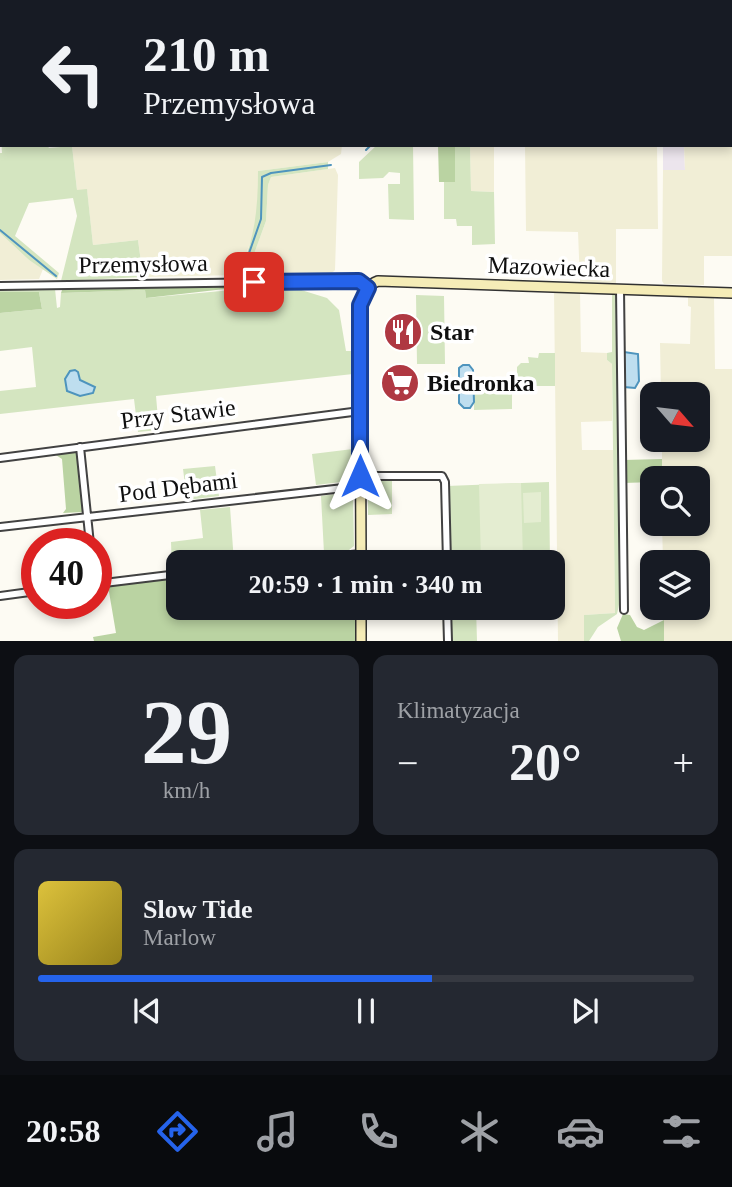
<!DOCTYPE html>
<html lang="pl">
<head>
<meta charset="utf-8">
<style>
  :root { --surface:#171b24; --page:#242831; --text:#f1f3f6; --muted:#9ea1a6; --line:#363941; --accent:#2563eb }
  body { margin:0; font-family:Georgia,serif; background:var(--page); color:var(--text); height:100vh; display:flex; flex-direction:column; font-size:26px; white-space:nowrap }
  * { box-sizing:border-box; margin:0 }
  p { font-size:23px; color:var(--muted) }
  .icon { flex:none; width:38px; height:38px; fill:none; stroke:currentColor; stroke-width:2; stroke-linecap:round; stroke-linejoin:round }
  .map { position:relative; height:641px; overflow:hidden }
  .panel { display:flex; flex-direction:column; gap:14px; padding:14px; background:#0d0f14; flex:1 }
  .panel>* { flex:none }
  .banner { position:absolute; left:0px; top:0px; width:733px; height:147px; box-shadow:0 4px 10px #0003; background:#171b24; color:var(--text); overflow:hidden }
  .needle { width:46px; rotate:118deg }
  .buttons { position:absolute; left:640px; top:382px; display:grid; gap:14px }
  .buttons a { display:grid; place-items:center; width:70px; height:70px; border-radius:14px; background:var(--surface); box-shadow:0 4px 10px #0003; font-size:35px }
  .speed { position:absolute; left:21px; top:528px; display:flex; gap:14px; font-size:35px; font-weight:700; text-align:center }
  .speed>* { display:grid; place-content:center; width:91px; height:91px; border-radius:50%; background:var(--surface); box-shadow:0 4px 10px #0003; line-height:1 }
  .speed .limit { border:10px solid #d22; background:#fff; color:#111 }
  .pin { position:absolute; display:grid; place-items:center; width:60px; height:60px; color:#fff; margin:-30px; border-radius:14px; box-shadow:0 4px 10px #0006 }
  .me { position:absolute; width:77px; margin:-38px; rotate:0deg; stroke-linejoin:round; filter:drop-shadow(0 0 5px #0008) }
  .turn { display:flex; align-items:center; gap:24px; height:147px; padding:0 28px; font-size:32px }
  .turn .icon { width:91px; height:91px; stroke-width:2.5 }
  .turn b { display:block; font-size:49px; line-height:60px }
  .big { font-size:52px; font-weight:800; line-height:1.1 }
  .panel .tile { flex:1; display:flex; flex-direction:column; justify-content:center; gap:10px; min-width:0; padding:0 24px; border-radius:14px; background:var(--page) }
  .panel .dial { align-items:center; gap:0 }
  .dial b { font-size:91px; line-height:1 }
  .song { display:flex; align-items:center; gap:21px }
  .cover { width:84px; height:84px; border-radius:10px; background:linear-gradient(135deg,hsl(50 70% 55%),hsl(50 70% 35%)) }
  .played { height:7px; border-radius:4px; background:linear-gradient(90deg,var(--accent) 60%,var(--line) 60%) }
  .keys { display:flex; justify-content:space-around; direction:ltr }
  .heat { display:flex; justify-content:space-between; align-items:center; font-size:38px; direction:ltr }
  .panel .tiles { flex:1; display:grid; gap:14px; grid-template-columns:1fr 1fr }
  .tile:last-child { grid-column:span 2 }
  .trip { position:absolute; left:166px; top:550px; width:399px; height:70px; border-radius:14px; background:var(--surface); box-shadow:0 4px 10px #0003; font-weight:800; line-height:70px; text-align:center }
  .tabs { display:flex; height:112px; justify-content:space-around; align-items:center; background:#090b0e; color:var(--muted) }
  .tabs .icon { width:49px; height:49px }
  .tabs .on { color:var(--accent) }
  .tabs b { font-size:32px; color:var(--text) }
  .map>svg:first-child { display:block }
  .industrial { fill:#ece5ed }
  .farmland { fill:#f1eed6 }
  .green { fill:#d4e5c0 }
  .forest { fill:#bad3a2 }
  .pitch { fill:#e4edd1 }
  .water { fill:#bedeef; stroke:#4e94bd; stroke-width:2 }
  .lines { fill:none; stroke-linecap:round; stroke-linejoin:round }
  .stream { stroke:#4e94bd; stroke-width:2 }
  .street-casing { stroke:#424242; stroke-width:10 }
  .secondary-casing { stroke:#313131; stroke-width:12 }
  .street { stroke:#fff; stroke-width:6 }
  .secondary { stroke:#f5ecb7; stroke-width:9 }
  .route-casing { stroke:#184099; stroke-width:18 }
  .route { stroke:#2563eb; stroke-width:12 }
  .labels { text-anchor:middle; dominant-baseline:central; stroke-width:7; stroke-linejoin:round; paint-order:stroke }
  .street-label { font-size:24px; fill:#0f0f0f; stroke:#fff }
  .poi-label { font-size:24px; font-weight:bold; fill:#0f0f0f; stroke:#fff; text-anchor:start }
</style>
</head>
<body>
<div class="map">
<svg width="732" height="641" viewBox="0 0 732 641">
  <rect width="100%" height="100%" fill="#fdfbf3"/>
  <path class="industrial" d="M 663,145 L 684,145 L 685,170 L 663,170 Z"/>
  <path class="farmland" d="M 511,0 L 732,0 L 732,256 L 704,256 L 704,285 L 664,284 L 662,281 L 663,170 L 685,170 L 684,145 L 732,145 L 732,2 L 509,2 Z
    M 342,145 L 341,154 L 328,162 L 258,171 L 258,212 L 254,233 L 238,275 L 143,277 L 138,240 L 93,245 L 87,190 L 77,190 L 72,146 Z
    M 470,145 L 494,145 L 494,192 L 471,191 Z
    M 525,145 L 657,145 L 658,229 L 616,229 L 616,284 L 580,282 L 578,232 L 526,231 Z
    M 335,168 L 338,175 L 335,270 L 331,274 L 246,276 L 266,221 L 268,185 L 271,177 Z
    M 0,233 L 29,260 L 43,269 L 39,279 L 0,280 Z
    M 554,290 L 580,291 L 581,352 L 607,353 L 607,360 L 612,364 L 612,421 L 581,422 L 582,450 L 613,450 L 615,613 L 584,615 L 584,641 L 558,641 Z
    M 688,296 L 714,298 L 715,369 L 732,369 L 732,641 L 664,641 L 664,607 L 698,607 L 698,562 L 663,562 L 662,523 L 698,523 L 698,478 L 662,478 L 662,439 L 698,439 L 698,394 L 661,394 L 660,343 L 690,344 L 691,307 L 688,306 Z"/>
  <path class="green" d="M 0,0 L 213,0 L 213,2 L 2,2 L 0,102 Z
    M 0,118 L 2,145 L 47,145 L 49,148 L 72,146 L 77,190 L 87,189 L 93,245 L 138,240 L 143,277 L 61,281 L 77,216 L 73,198 L 29,203 L 15,236 L 59,273 L 57,279 L 29,260 L 0,233 L 0,153 L 2,153 Z
    M 377,145 L 413,145 L 414,220 L 389,219 L 388,184 L 400,184 L 400,173 L 389,172 L 383,178 L 359,179 L 359,162 Z
    M 455,145 L 470,145 L 471,191 L 494,192 L 495,244 L 472,245 L 472,226 L 457,226 L 456,219 L 444,219 L 444,182 L 455,182 Z
    M 328,162 L 328,169 L 271,177 L 268,185 L 266,221 L 246,276 L 238,275 C 255,241 258,208 258,171 Z
    M 285,285 L 327,298 L 339,310 L 346,351 L 353,351 L 353,374 L 156,396 L 159,430 L 138,432 L 134,399 L 0,414 L 0,391 L 36,387 L 32,347 L 0,351 L 0,313 L 42,309 L 39,292 L 0,292 L 0,289 L 55,289 L 57,308 L 60,307 L 61,293 L 145,290 L 146,298 Z
    M 612,293 L 616,293 L 620,600 L 617,614 L 598,627 L 589,641 L 584,641 L 584,615 L 615,613 L 612,364 L 607,360 L 607,353 L 612,352 Z
    M 416,295 L 444,296 L 445,364 L 417,364 Z
    M 539,353 L 555,353 L 555,386 L 517,386 L 517,367 L 521,363 L 529,363 L 528,357 L 538,358 Z
    M 474,387 L 512,387 L 512,409 L 474,410 Z
    M 353,449 L 354,476 L 349,481 L 316,485 L 312,454 Z
    M 215,466 L 219,496 L 187,500 L 183,469 Z
    M 392,479 L 392,514 L 368,515 L 368,482 Z
    M 549,482 L 550,562 L 448,562 L 447,486 Z
    M 349,492 L 353,496 L 354,546 L 349,550 L 324,553 L 321,496 Z
    M 230,507 L 234,562 L 178,562 L 178,569 L 172,570 L 171,542 L 203,538 L 200,510 Z
    M 449,607 L 476,607 L 477,641 L 449,641 Z"/>
  <path class="forest" d="M 438,145 L 455,145 L 455,182 L 439,182 Z
    M 252,283 L 251,286 L 146,298 L 145,290 L 61,293 L 63,287 Z
    M 0,292 L 39,292 L 42,309 L 0,313 Z
    M 78,452 L 83,512 L 63,513 L 66,509 L 62,459 L 56,455 Z
    M 662,459 L 662,478 L 653,478 L 653,482 L 624,483 L 624,460 Z
    M 170,579 L 173,607 L 356,607 L 356,641 L 94,641 L 93,637 L 116,633 L 108,586 Z
    M 623,614 L 630,615 L 637,627 L 644,630 L 664,620 L 664,641 L 621,641 L 617,628 Z"/>
  <path class="pitch" d="M 521,483 L 523,562 L 481,562 L 479,484 Z
    M 541,492 L 541,522 L 524,523 L 523,493 Z"/>
  <path class="water" d="M 624,352 L 638,354 L 639,381 L 635,388 L 624,387 Z
    M 463,365 L 469,365 L 473,370 L 474,402 L 470,408 L 464,408 L 459,403 L 459,368 Z
    M 75,370 L 78,372 L 80,380 L 95,387 L 93,393 L 80,396 L 67,391 L 65,379 L 70,371 Z"/>
  <g class="lines">
    <path class="stream" d="M 504,2 L 506,0
      M 366,150 L 371,145
      M 0,230 L 56,276
      M 241,276 L 261,219 L 262,177 L 271,173 L 331,165"/>
    <defs>
      <path id="street" d="M 0,286 L 348,281 L 359,281 L 367,288
        M 620,289 L 624,610
        M 80,447 L 90,544
        M 0,458 L 360,411
        M 361,476 L 442,476 L 445,482 L 447,562
        M 0,527 L 361,486
        M 287,562 L 360,554
        M 96,584 L 178,574
        M 0,596 L 37,591
        M 447,607 L 448,641"/>
      <path id="secondary" d="M 361,562 L 360,305 C 361,294 367,285 378,281 L 732,293
        M 361,607 L 361,641"/>
    </defs>
    <use href="#street" class="street-casing"/>
    <use href="#secondary" class="secondary-casing"/>
    <use href="#street" class="street"/>
    <use href="#secondary" class="secondary"/>
  </g>
  <g class="lines">
    <defs>
      <path id="route" d="M 254,282 L 359,281 L 368,288 L 360,305 L 360,476"/>
    </defs>
    <use href="#route" class="route-casing"/>
    <use href="#route" class="route"/>
  </g>
  <defs>
    <symbol id="restaurant-disc" viewBox="-11 -11 22 22"><circle r="9.5" fill="#af3842" stroke="#fff"/><path d="M-5-6h1v4h1v-4h1v4h1v-4h1v5L-1.5 .5V6h-2V.5L-5-1ZM5-6V6H3V1.5H1.5Q1.5-4 5-6Z" fill="#fff"/></symbol>
    <symbol id="supermarket-disc" viewBox="-11 -11 22 22"><circle r="9.5" fill="#af3842" stroke="#fff"/><path d="M-6-5.5h2.5l.6 2H6L4.5 2H-2.5L-4.4-4H-6ZM-1.5 3.2a1.3 1.3 0 1 0 .1 0ZM3 3.2a1.3 1.3 0 1 0 .1 0Z" fill="#fff"/></symbol>
  </defs>
  <g fill-rule="evenodd">
    <use href="#restaurant-disc" x="381" y="310" width="44" height="44"/>
    <use href="#supermarket-disc" x="378" y="361" width="44" height="44"/>
  </g>
  <g class="labels">
    <g class="street-label">
      <text transform="translate(143 264) rotate(-1)">Przemysłowa</text>
      <text transform="translate(549 267) rotate(2)">Mazowiecka</text>
      <text transform="translate(178 414) rotate(-7)">Przy Stawie</text>
      <text transform="translate(178 487) rotate(-7)">Pod Dębami</text>
    </g>
    <g class="poi-label">
      <text x="430" y="332">Star</text>
      <text x="427" y="383">Biedronka</text>
    </g>
  </g>
</svg>
<div class="buttons">
<a><svg class="needle" viewBox="-14 -14 28 28"><path d="M0-13l5 13h-10z" fill="#e53935"/><path d="M0 13l5-13h-10z" fill="#9ea1a6"/></svg></a>
<a><svg class="icon" aria-label="search" viewBox="0 0 24 24"><circle cx="10" cy="10" r="6"/><path d="M15 15l6 6"/></svg></a>
<a><svg class="icon" aria-label="layers" viewBox="0 0 24 24"><path d="M12 4l9 5-9 5-9-5zM3 14l9 5 9-5"/></svg></a>
</div>
<div class="speed"><div class="limit">40</div></div>
<div class="pin" style="left:254px;top:282px;background:#d93025"><svg class="icon" aria-label="arrive" viewBox="0 0 24 24"><path d="M6 21V4h12l-3 4 3 4H6"/></svg></div>
<svg class="me" style="left:360px;top:476px" viewBox="-20 -20 40 40"><path d="M0-17L14 15 0 8-14 15z" fill="#2563eb" stroke="#fff" stroke-width="4"/></svg>
<div class="trip">20:59 · 1 min · 340 m</div>
<div class="banner">
<div class="turn"><svg class="icon" aria-label="left" viewBox="0 0 24 24"><path d="M17 20v-9H6M10 6l-5 5 5 5"/></svg><div><b>210 m</b>Przemysłowa</div></div>
</div>
</div>
<section class="panel">
<div class="tiles">
<div class="tile dial"><b>29</b><p>km/h</p></div>
<div class="tile"><p>Klimatyzacja</p>
<div class="heat"><a>−</a><b class="big">20°</b><a>+</a></div>
</div>
<div class="tile">
<div class="song"><i class="cover"></i><div><b>Slow Tide</b><p>Marlow</p></div></div>
<div class="played"></div>
<div class="keys"><svg class="icon" aria-label="previous" viewBox="0 0 24 24"><path d="M18 5L8 12l10 7zM5 5v14"/></svg><svg class="icon" aria-label="pause" viewBox="0 0 24 24"><path d="M8 5v14M16 5v14"/></svg><svg class="icon" aria-label="next" viewBox="0 0 24 24"><path d="M6 5l10 7-10 7zM19 5v14"/></svg></div>
</div>
</div>
</section>
<nav class="tabs">
<b>20:58</b>
<svg class="icon on" aria-label="directions" viewBox="0 0 24 24"><path d="M12 3l9 9-9 9-9-9zM9 14v-3h6M13 9l2 2-2 2"/></svg>
<svg class="icon" aria-label="music" viewBox="0 0 24 24"><path d="M9 18V5l10-2v13"/><circle cx="6" cy="18" r="3"/><circle cx="16" cy="16" r="3"/></svg>
<svg class="icon" aria-label="phone" viewBox="0 0 24 24"><path d="M5 4h4l2 5-3 2q2 4 5 5l2-3 5 2v4C11 20 4 13 5 4z"/></svg>
<svg class="icon" aria-label="climate" viewBox="0 0 24 24"><path d="M12 3v18M4 7l16 10M4 17L20 7"/></svg>
<svg class="icon" aria-label="car" viewBox="0 0 24 24"><path d="M5 17H2v-5l4-1 3-4h7l3 4 3 1v5h-3M9 17h6M6 11h13"/><circle cx="7" cy="17" r="2"/><circle cx="17" cy="17" r="2"/></svg>
<svg class="icon" aria-label="filters" viewBox="0 0 24 24"><path d="M4 7h16M4 17h16"/><circle cx="9" cy="7" r="2"/><circle cx="15" cy="17" r="2"/></svg>
</nav>
</body>
</html>
